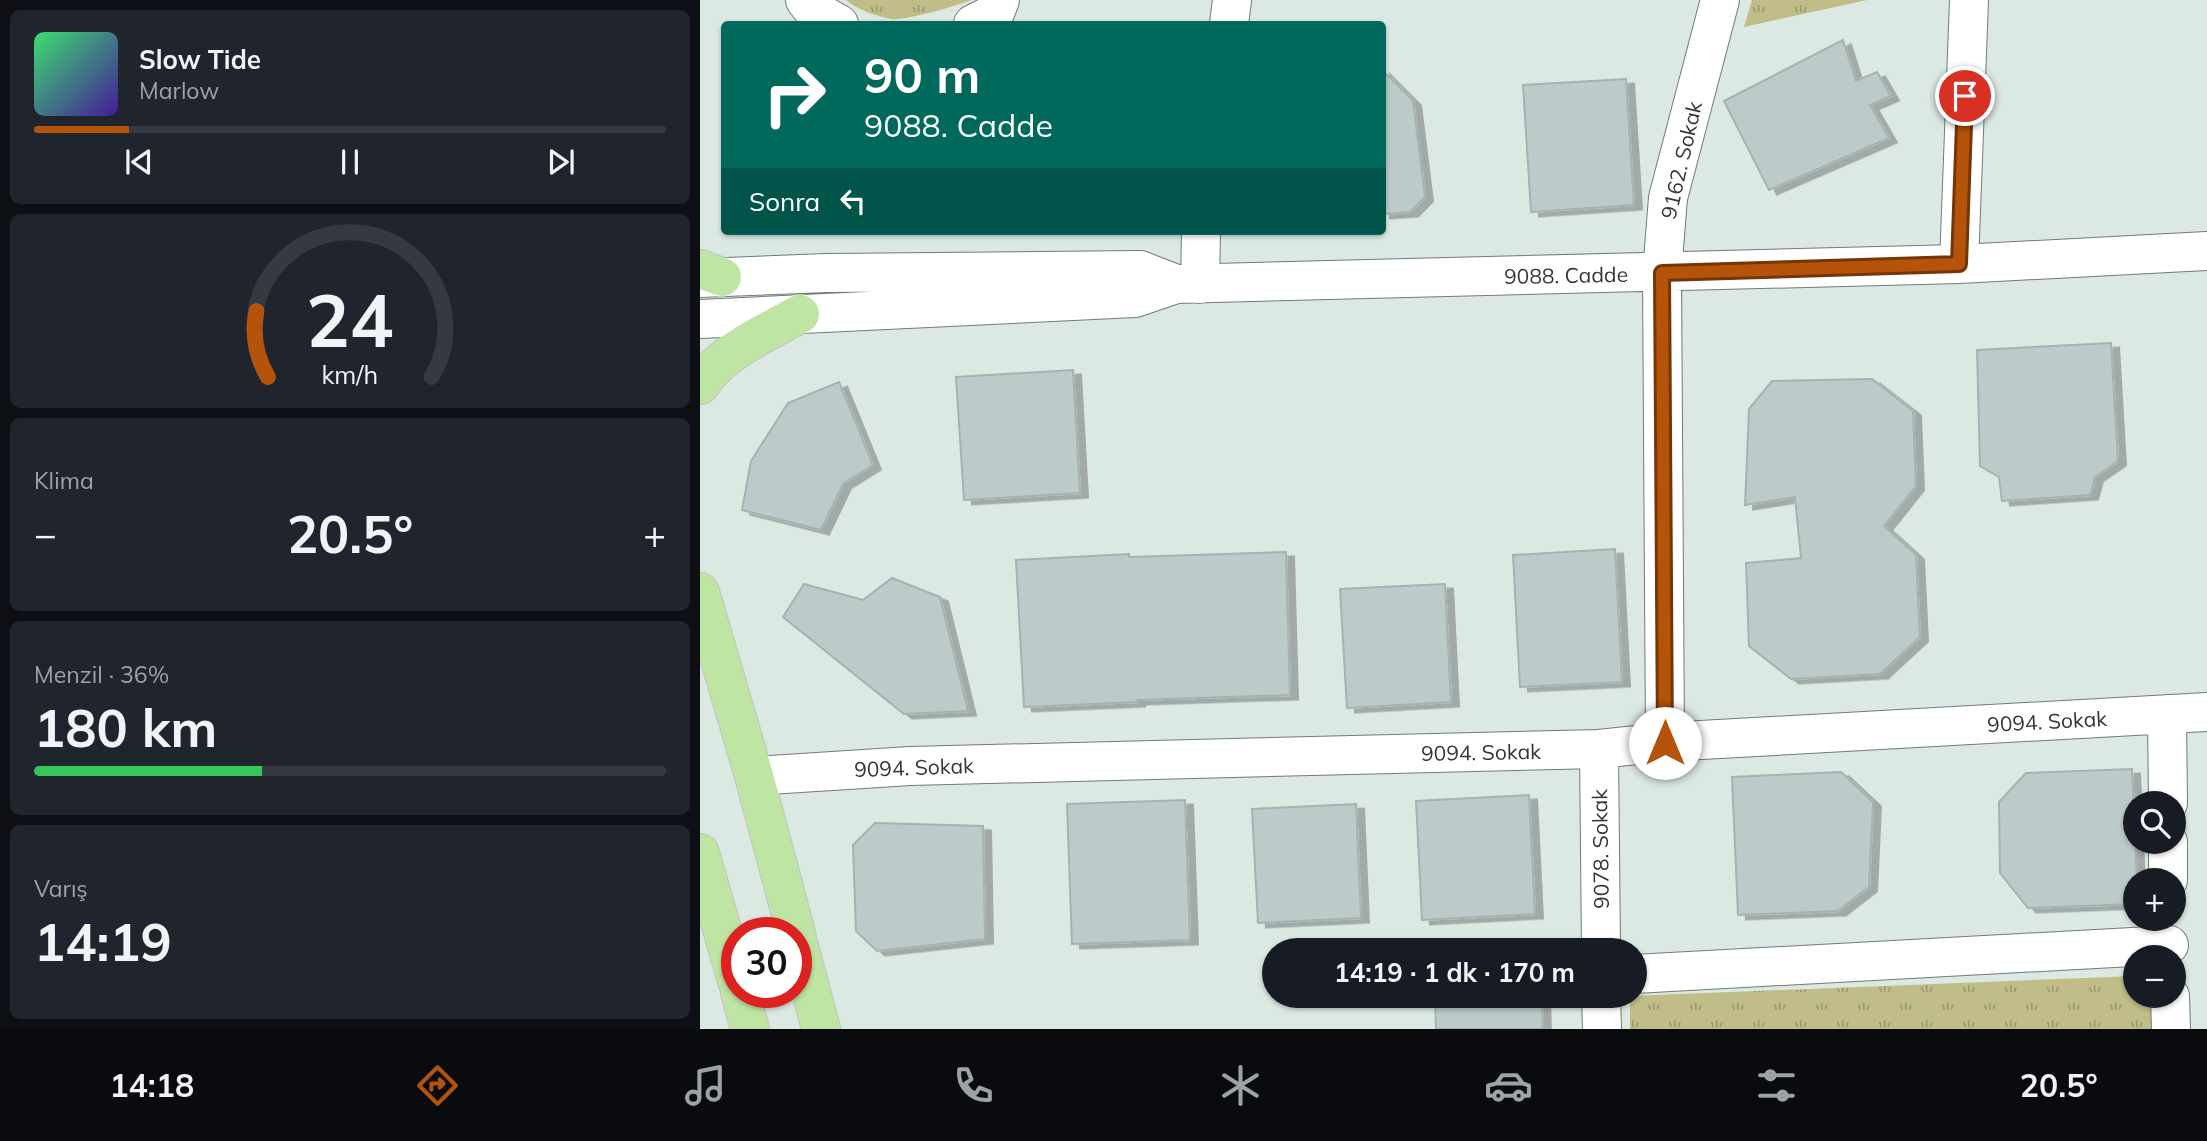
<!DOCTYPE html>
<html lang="tr">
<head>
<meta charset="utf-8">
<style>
  :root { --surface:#171b24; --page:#20242c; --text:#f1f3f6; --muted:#9ea1a6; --line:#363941; --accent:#b45309 }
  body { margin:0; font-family:Mulish,sans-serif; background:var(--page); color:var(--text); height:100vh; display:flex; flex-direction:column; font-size:26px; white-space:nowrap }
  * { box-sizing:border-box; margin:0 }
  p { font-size:23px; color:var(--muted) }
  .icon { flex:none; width:38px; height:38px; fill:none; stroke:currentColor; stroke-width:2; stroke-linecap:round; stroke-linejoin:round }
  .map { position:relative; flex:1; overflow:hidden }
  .panel { display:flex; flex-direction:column; gap:10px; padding:10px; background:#0d0f14; width:700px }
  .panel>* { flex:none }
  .guide { position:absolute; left:21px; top:21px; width:665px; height:214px; border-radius:7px; box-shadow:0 2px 5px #0004; background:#00695c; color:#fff; overflow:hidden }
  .buttons { position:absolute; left:1423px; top:791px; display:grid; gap:14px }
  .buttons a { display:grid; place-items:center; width:63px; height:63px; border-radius:50%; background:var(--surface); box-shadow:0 2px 5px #0004; font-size:35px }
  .speed { position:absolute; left:21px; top:917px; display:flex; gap:14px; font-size:35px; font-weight:700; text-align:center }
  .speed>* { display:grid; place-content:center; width:91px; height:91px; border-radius:50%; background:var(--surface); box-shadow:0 2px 5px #0004; line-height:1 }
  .speed .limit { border:10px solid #d22; background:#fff; color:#111 }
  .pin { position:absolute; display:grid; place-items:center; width:60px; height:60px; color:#fff; margin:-30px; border:4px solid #fff; border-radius:50%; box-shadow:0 2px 7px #0007 }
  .me { position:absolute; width:77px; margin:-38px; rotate:0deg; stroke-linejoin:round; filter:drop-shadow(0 0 5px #0008) }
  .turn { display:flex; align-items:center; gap:24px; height:147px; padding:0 28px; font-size:32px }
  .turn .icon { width:91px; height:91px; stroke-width:2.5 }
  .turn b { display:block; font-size:49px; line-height:60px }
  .then { display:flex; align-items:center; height:66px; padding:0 28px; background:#0003; gap:14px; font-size:26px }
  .big { font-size:52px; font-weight:700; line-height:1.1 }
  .panel .widget { flex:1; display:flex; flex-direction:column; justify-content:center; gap:10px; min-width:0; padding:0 24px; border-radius:10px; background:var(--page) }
  .panel .dial { align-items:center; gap:0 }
  .dial svg { height:182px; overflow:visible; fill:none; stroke:var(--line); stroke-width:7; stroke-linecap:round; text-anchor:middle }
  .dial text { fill:var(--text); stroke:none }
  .song { display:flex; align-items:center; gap:21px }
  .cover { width:84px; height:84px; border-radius:10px; background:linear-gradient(135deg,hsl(140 70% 55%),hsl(260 70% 35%)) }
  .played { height:7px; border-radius:4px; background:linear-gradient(90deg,var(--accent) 15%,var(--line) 15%) }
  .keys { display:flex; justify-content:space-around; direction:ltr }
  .heat { display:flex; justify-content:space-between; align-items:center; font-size:38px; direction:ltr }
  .charge { height:10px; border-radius:5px; background:linear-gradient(90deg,#34c759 36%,var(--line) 0) }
  .trip { position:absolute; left:562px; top:938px; width:385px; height:70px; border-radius:35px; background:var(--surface); box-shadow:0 2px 5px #0004; font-weight:700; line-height:70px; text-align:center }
  .tabs { display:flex; height:112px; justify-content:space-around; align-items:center; background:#090b0e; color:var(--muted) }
  .tabs .icon { width:49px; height:49px }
  .tabs .selected { color:var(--accent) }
  .tabs b { font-size:32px; color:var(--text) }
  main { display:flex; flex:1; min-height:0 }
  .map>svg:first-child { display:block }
  .park { fill:url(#park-tufts) }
  .building { fill:#bccbca; stroke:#a4b3b2; stroke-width:2; filter:url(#shadow) }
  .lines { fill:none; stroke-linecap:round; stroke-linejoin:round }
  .minor-casing { stroke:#707c76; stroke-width:40 }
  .major-casing { stroke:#c2c3c2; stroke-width:40 }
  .minor { stroke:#fff; stroke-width:38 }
  .major { stroke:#bfe5a4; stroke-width:38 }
  .route-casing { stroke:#753606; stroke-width:18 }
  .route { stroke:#b45309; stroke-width:12 }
  .labels { text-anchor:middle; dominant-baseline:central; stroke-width:7; stroke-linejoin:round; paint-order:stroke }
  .street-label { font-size:21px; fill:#323734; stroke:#fff }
</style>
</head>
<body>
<main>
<section class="panel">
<div class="widget">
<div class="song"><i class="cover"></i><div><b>Slow Tide</b><p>Marlow</p></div></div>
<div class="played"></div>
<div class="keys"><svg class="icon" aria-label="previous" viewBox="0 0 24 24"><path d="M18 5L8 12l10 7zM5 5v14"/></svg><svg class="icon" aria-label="pause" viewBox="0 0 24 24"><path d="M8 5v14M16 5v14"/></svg><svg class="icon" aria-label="next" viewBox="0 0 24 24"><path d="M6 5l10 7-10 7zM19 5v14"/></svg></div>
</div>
<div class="widget dial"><svg viewBox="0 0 100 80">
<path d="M14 69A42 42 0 1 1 86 69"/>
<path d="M14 69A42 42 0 0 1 9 40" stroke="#b45309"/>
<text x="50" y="56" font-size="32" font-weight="700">24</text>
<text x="50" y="72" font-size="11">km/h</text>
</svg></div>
<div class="widget"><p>Klima</p>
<div class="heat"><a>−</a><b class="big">20.5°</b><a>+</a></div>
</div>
<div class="widget"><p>Menzil · 36%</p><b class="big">180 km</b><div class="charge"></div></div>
<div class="widget"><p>Varış</p><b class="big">14:19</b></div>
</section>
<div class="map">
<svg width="1507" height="1029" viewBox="0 0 1507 1029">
  <defs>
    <pattern id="park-tufts" width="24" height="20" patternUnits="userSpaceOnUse" patternTransform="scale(1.75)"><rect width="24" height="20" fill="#c0bd89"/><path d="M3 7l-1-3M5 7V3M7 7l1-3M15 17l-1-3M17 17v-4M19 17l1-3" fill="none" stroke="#9d9a71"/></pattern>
    <filter id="shadow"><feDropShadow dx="8" dy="4.5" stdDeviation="0" flood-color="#0004"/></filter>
  </defs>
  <rect width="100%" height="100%" fill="#dce8e2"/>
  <path class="park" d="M 146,0 L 271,0 C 257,6 204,21 191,19 C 177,16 157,10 146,0 Z
    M 1052,0 L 1167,0 L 1044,27 Z
    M 1435,976 L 1435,996 L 1451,996 L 1451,1029 L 930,1029 L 930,996 Z"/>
  <path class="building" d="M 1143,40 L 1156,81 L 1177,72 L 1191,96 L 1170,105 L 1189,138 L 1069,190 L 1024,101 Z
    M 682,70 L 713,101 L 725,197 L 710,212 L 682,214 Z
    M 926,79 L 934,205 L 831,212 L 823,85 Z
    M 1411,343 L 1418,461 L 1395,477 L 1390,495 L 1302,501 L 1299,477 L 1280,466 L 1277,350 Z
    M 373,370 L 380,493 L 264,500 L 256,377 Z
    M 1172,379 L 1213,411 L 1216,486 L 1184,526 L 1216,555 L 1220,637 L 1180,674 L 1091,679 L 1049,646 L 1046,563 L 1101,558 L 1095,497 L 1045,505 L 1049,409 L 1072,381 Z
    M 139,382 L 173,465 L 143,484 L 121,530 L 42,510 L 51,461 L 88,403 Z
    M 915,549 L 922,682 L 820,687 L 813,555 Z
    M 586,552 L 590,695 L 437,700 L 437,702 L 324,707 L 316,560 L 429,554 L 429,557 Z
    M 192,578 L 240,597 L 268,711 L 204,714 L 83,617 L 104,584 L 163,600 Z
    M 745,584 L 751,702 L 647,708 L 640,589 Z
    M 1432,769 L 1437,880 L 1435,880 L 1435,904 L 1328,908 L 1300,873 L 1299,802 L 1326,773 Z
    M 1141,772 L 1173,802 L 1169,887 L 1138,911 L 1038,915 L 1032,777 Z
    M 829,795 L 835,914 L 722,920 L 716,801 Z
    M 485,800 L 490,940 L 372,944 L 367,804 Z
    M 656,804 L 661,918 L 558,923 L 552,809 Z
    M 175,823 L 283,826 L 285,939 L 177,951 L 156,931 L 153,845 Z
    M 735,996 L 842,996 L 843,1029 L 736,1029 Z"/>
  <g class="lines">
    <defs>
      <path id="minor" d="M 105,0 L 111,8 L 139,24
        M 273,24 L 295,13 L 300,0
        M 529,24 L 532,0
        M 1259,264 L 1269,0
        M 0,278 L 127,273 L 440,270 L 476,284
        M 500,284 L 501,231
        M 0,319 L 435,298 L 476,284 L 1259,264 L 1507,251
        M 1467,714 L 1468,803
        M 965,742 L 962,273 L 968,198 L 1020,0
        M 899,749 L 901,950
        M 54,776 L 210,766 L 899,749 L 965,742 L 1507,712
        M 1468,842 L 1468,880
        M 934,974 L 1469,945
        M 901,996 L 902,1029
        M 1470,996 L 1471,1029"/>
      <path id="major" d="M 0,269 L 22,277
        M 0,385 C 23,351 65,333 100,314
        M 0,592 L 54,776 L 96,933
        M 0,853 L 37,981
        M 96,935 L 121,1029
        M 40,992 L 50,1029"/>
    </defs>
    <use href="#minor" class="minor-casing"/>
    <use href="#major" class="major-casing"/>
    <use href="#minor" class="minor"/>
    <use href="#major" class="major"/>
  </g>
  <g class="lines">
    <defs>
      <path id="route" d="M 965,743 L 962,273 L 1259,264 L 1265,96"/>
    </defs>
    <use href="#route" class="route-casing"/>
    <use href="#route" class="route"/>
  </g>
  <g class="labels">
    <g class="street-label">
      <text transform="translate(981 160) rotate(-77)">9162. Sokak</text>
      <text transform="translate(866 275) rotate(-1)">9088. Cadde</text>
      <text transform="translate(1347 721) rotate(-3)">9094. Sokak</text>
      <text transform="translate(781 752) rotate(-1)">9094. Sokak</text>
      <text transform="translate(214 767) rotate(-2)">9094. Sokak</text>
      <text transform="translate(900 849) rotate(-91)">9078. Sokak</text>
    </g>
  </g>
</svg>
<div class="buttons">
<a><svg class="icon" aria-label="search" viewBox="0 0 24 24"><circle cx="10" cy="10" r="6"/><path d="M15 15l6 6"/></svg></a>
<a>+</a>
<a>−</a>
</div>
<div class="speed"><div class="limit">30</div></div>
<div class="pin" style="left:1265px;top:96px;background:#d93025"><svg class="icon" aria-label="arrive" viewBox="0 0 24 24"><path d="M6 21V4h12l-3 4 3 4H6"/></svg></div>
<svg class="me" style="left:965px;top:743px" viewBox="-20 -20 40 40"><circle r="19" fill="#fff"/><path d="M0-13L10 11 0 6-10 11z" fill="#b45309"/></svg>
<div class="trip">14:19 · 1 dk · 170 m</div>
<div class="guide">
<div class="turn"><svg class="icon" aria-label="right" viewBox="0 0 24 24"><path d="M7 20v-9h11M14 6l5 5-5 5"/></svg><div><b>90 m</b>9088. Cadde</div></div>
<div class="then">Sonra<svg class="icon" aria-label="left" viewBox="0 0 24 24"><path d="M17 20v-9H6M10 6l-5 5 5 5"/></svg></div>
</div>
</div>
</main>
<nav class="tabs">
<b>14:18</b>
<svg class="icon selected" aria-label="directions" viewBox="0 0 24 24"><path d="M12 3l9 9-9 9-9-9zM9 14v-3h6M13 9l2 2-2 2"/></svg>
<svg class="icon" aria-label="music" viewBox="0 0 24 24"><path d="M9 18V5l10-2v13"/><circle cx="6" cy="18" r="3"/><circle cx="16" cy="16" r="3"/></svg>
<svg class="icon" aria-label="phone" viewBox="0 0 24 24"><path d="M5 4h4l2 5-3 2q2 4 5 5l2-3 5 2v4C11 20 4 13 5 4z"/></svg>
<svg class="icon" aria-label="climate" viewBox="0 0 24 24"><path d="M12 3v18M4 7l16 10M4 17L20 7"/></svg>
<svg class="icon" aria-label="car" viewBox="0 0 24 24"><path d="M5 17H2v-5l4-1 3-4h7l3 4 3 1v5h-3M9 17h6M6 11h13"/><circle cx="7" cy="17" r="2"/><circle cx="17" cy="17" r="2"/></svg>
<svg class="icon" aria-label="filters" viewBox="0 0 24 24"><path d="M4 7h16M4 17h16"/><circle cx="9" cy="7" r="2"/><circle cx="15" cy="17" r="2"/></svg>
<b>20.5°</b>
</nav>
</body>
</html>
